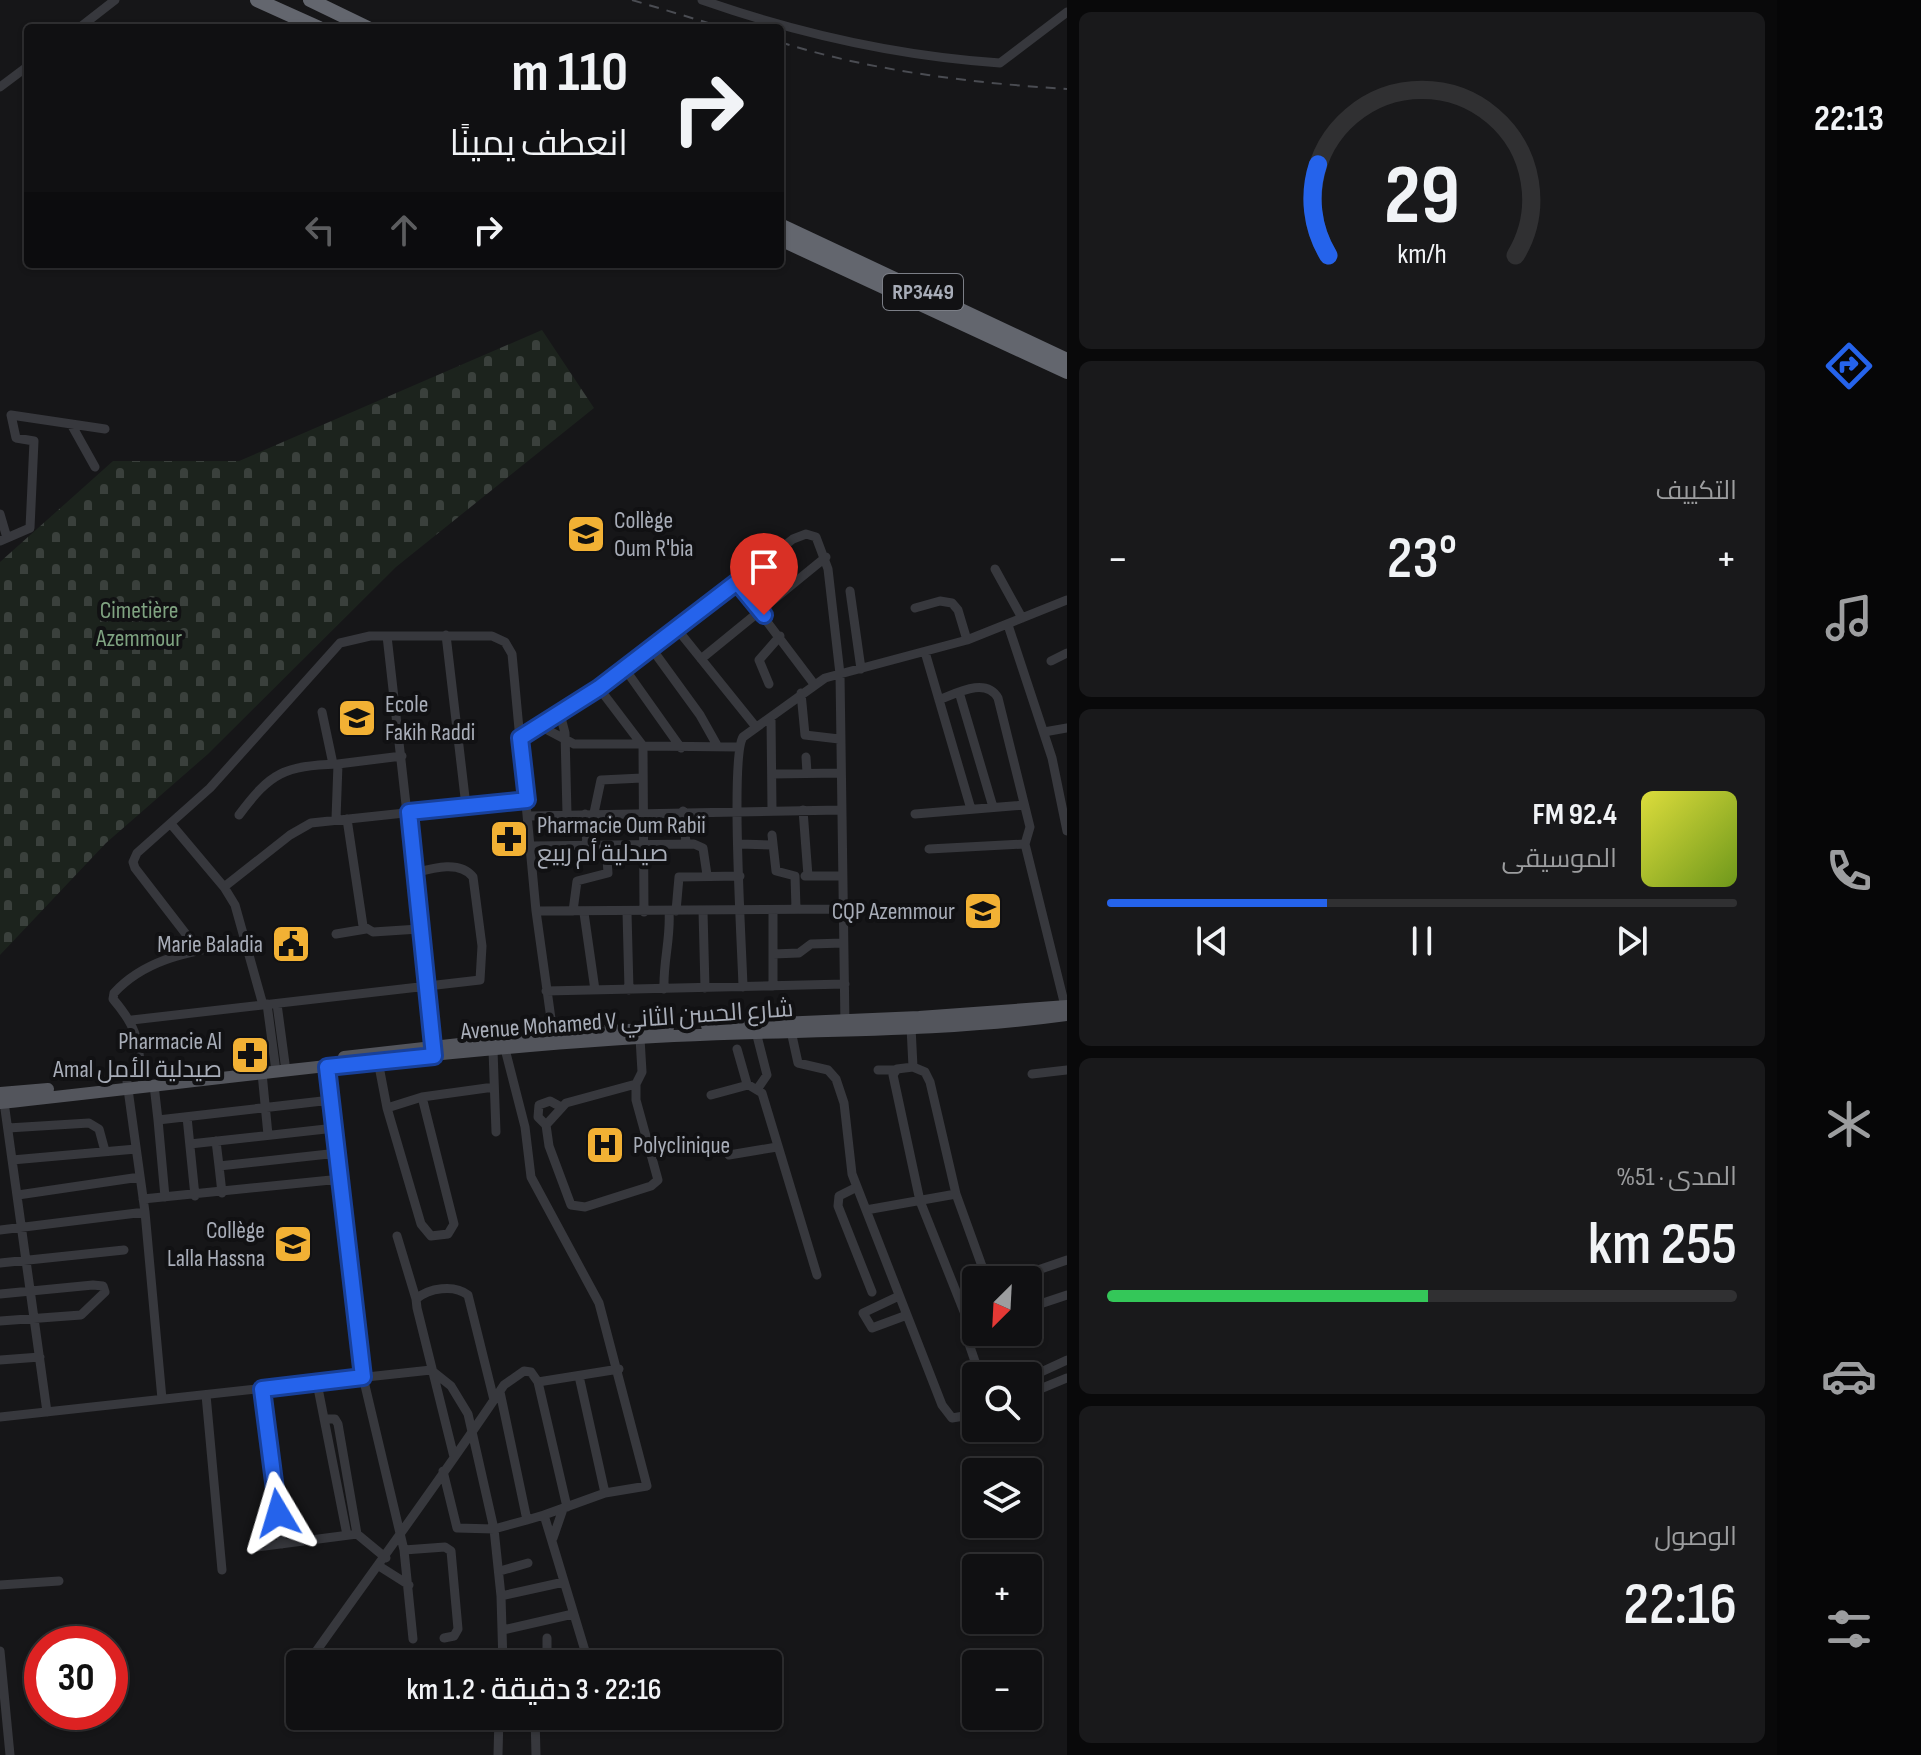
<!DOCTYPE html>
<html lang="ar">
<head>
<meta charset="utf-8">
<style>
  :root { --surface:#101012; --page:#19191b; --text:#f1f3f6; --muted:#9c9d9f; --line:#303032; --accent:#2563eb }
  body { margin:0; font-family:"Sofia Sans Condensed",Cairo,sans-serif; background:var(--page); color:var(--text); direction:rtl; height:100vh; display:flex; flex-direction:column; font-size:30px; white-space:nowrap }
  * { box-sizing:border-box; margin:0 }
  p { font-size:26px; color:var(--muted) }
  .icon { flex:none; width:44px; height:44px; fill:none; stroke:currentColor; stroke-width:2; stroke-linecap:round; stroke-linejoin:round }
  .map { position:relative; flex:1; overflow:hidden; direction:ltr }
  .drawer { display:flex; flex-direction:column; gap:12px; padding:12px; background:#09090a; width:710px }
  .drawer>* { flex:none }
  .hud { position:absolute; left:24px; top:24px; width:760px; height:244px; border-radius:8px; box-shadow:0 2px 6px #0004,0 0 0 2px var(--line); direction:rtl; background:#101012; color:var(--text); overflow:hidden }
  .needle { width:52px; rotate:204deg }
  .buttons { position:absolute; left:962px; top:1266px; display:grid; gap:16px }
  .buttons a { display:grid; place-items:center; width:80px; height:80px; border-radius:8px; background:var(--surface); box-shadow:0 2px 6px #0004,0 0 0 2px var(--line); font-size:40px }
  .speed { position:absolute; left:24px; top:1626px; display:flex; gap:16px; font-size:40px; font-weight:700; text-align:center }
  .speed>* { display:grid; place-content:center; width:104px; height:104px; border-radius:50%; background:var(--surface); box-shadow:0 2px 6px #0004,0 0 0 2px var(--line); line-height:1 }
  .speed .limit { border:12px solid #d22; background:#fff; color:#111 }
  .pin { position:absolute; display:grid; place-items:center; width:68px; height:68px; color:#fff; margin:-82px -34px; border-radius:50% 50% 50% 0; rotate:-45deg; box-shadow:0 0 8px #0007 }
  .pin .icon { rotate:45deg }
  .me { position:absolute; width:88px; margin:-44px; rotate:353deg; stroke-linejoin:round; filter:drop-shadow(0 0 6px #0008) }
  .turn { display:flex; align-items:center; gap:28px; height:168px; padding:0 24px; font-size:36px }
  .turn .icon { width:104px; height:104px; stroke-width:2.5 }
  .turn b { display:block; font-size:56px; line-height:68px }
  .lanes { display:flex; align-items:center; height:76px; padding:0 24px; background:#0003; justify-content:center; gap:40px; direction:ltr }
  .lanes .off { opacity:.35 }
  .big { font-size:60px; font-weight:600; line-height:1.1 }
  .drawer .widget { flex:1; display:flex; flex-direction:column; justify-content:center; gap:12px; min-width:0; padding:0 28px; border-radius:12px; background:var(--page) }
  .drawer .dial { align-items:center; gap:0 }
  .dial svg { height:208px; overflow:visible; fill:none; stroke:var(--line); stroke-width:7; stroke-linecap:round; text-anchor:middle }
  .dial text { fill:var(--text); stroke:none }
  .song { display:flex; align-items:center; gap:24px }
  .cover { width:96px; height:96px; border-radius:12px; background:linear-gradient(135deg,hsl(60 70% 55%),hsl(80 70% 35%)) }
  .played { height:8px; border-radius:4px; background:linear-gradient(90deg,var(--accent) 35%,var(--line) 35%) }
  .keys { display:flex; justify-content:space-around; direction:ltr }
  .heat { display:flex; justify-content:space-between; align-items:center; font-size:44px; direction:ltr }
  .charge { height:12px; border-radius:6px; background:linear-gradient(90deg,#34c759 51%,var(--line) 0) }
  .trip { position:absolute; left:286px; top:1650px; width:496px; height:80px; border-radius:8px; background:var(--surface); box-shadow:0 2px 6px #0004,0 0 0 2px var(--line); font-weight:600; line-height:80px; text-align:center; direction:rtl }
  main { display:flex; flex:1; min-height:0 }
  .dock { display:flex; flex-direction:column; width:144px; justify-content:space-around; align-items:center; background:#060607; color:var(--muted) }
  .dock .icon { width:56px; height:56px }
  .dock .active { color:var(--accent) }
  .dock b { font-size:36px; color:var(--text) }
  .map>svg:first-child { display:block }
  .cemetery { fill:url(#cemetery-stones) }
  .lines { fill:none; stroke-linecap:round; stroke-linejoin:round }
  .minor { stroke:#37383d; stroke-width:9 }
  .major { stroke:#53555c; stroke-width:12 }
  .highway { stroke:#63666e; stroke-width:14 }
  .rail { stroke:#4a4c52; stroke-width:2; stroke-dasharray:10 8; stroke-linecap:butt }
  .route-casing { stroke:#184099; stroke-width:20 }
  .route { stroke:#2563eb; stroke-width:14 }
  .labels { text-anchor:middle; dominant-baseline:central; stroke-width:8; stroke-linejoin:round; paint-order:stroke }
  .shield { fill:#111113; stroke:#7b7e86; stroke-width:2 }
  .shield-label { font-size:22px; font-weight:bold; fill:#a8adb8 }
  .poi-label { font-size:24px; fill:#a8adb8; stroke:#111113; text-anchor:start }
  .park-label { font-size:24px; fill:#7fa381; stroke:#111113 }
  .street-label { font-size:24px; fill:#a8adb8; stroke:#111113 }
</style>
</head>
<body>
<main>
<nav class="dock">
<b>22:13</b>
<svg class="icon active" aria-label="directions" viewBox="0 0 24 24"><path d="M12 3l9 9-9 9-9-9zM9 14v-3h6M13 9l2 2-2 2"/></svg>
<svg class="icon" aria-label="music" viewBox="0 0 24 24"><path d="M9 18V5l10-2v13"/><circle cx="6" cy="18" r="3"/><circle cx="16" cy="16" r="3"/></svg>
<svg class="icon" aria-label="phone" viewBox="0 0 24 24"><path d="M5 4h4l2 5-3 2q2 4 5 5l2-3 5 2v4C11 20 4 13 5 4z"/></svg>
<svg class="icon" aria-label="climate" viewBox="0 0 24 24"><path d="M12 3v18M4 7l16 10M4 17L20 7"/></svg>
<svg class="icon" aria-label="car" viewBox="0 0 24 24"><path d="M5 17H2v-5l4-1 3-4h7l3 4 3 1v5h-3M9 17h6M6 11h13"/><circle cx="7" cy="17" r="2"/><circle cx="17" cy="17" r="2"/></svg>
<svg class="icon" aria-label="filters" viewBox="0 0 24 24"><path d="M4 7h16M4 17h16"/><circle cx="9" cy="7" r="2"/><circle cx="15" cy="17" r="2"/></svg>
</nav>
<section class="drawer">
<div class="widget dial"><svg viewBox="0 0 100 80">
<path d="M14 69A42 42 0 1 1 86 69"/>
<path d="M14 69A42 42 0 0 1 10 34" stroke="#2563eb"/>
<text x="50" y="56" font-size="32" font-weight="700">29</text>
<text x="50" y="72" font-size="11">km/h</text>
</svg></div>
<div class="widget"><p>التكييف</p>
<div class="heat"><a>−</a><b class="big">23°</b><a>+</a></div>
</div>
<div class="widget">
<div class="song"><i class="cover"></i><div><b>92.4 FM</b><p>الموسيقى</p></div></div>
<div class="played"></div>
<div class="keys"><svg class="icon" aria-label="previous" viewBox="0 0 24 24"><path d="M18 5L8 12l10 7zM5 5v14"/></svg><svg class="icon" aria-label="pause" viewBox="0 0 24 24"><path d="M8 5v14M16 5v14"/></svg><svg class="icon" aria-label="next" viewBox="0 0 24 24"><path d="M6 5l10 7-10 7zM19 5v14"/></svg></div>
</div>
<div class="widget"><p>المدى · 51%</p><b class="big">255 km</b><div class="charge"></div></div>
<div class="widget"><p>الوصول</p><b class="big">22:16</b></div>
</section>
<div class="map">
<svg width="1067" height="1755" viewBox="0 0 1067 1755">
  <defs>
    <pattern id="cemetery-stones" width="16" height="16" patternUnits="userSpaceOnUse" patternTransform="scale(2)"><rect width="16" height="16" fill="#1c231d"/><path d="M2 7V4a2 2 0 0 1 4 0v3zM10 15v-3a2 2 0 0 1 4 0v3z" fill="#3a403c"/></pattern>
  </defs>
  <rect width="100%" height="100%" fill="#161618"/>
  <path class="cemetery" d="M 542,330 L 594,408 L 396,567 L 208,754 L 106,843 L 0,955 L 0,562 L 113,461 L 239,461 Z"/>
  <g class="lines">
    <path class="minor" d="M 702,0 C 799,34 898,56 1000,63 L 1067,12
      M 79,28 L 115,0
      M 0,87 L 28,66
      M 71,424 L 95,467
      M 0,514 L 7,538
      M 0,541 L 30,528 L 34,441 L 16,438 L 11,415 L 105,429
      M 995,569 L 1022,618
      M 737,582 L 814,684
      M 850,591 L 861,669
      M 915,608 L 940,601 L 952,603 L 958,610 L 967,640
      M 1008,625 L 1052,758 L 1067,831
      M 677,629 L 756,727
      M 446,635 L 466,806
      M 387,636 L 434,1053
      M 652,649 L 700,715 L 718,747
      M 925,652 L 971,809
      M 701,659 L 826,557
      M 1051,661 L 1067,653
      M 625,669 L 681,748
      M 769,684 L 759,660 L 780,636
      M 599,688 L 643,746 L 739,747
      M 959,692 L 993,807
      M 801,693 L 805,735 L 839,739
      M 939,700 C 957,693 986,677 998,698 L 1030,827 L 1025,844 L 1066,1010
      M 322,712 L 333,764
      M 560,714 L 565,733 L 567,814
      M 771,717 L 772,810
      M 540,726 L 574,744 L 640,744
      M 1044,732 L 1067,728
      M 520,738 L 625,669 L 793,539 L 806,534 L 816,537 L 828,569 L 840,674 L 845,1026
      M 643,746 L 644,912
      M 806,757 L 807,773
      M 772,774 L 840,773
      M 803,810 L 808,876
      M 683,811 L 686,843
      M 594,813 L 601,780 L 642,778
      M 585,814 L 587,846
      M 915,814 L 1024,805
      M 239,815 C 271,772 284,766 338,764
      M 529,816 L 840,810
      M 336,819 L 338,764 L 402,756
      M 347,819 L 363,926 L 373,932 L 419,929
      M 171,824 L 224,887 L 235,905 L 263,1005
      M 772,835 L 776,871 L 795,876 L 796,909
      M 739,844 L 772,845
      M 531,846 L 694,844 L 703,848 L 707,875
      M 929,849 L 1025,844
      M 805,876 L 842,876
      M 224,887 L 290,835 L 311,823 L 527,800
      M 773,910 L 773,986
      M 536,911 L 843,909
      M 573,911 L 577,881 L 608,873 L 606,846
      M 676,911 L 679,877 L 740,876
      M 703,911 L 705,988
      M 627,912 L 629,990
      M 584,913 L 595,990
      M 336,934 L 366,929
      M 199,951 L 135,868 L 133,862 L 137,853 L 210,788 L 340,643 L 370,636 L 492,636 L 505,642 L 512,654 L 536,911 L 552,1026 L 559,1038
      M 773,954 L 799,953 L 811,944 L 843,943
      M 743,987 C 742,949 730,757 743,737 L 825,678 L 967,640 L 1067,600
      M 664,989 C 663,961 671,938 669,911
      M 546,991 L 845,984
      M 267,1004 L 276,1071
      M 277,1004 L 286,1071
      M 132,1020 L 480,980 L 482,946 L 473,877 C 460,860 433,868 415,873
      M 911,1027 L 913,1067 L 897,1069 L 893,1075 L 920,1201 L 967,1319 L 976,1326
      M 791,1031 L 798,1063 L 828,1070 L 836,1079 L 844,1103 L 852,1174 L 942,1405 L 952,1418 L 976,1414
      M 756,1032 L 767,1075 L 758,1088
      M 505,1049 L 525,1127 L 531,1177 L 599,1303 L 647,1486 L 605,1493 L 544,1515
      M 737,1049 L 747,1084 L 762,1093 L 817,1275
      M 493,1050 L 496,1132
      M 378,1061 L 387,1108 L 421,1224 L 431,1236 L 448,1234 L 454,1224 L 422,1097 L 387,1108
      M 327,1067 L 363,1377 L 404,1550 L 413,1639
      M 913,1067 L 925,1072 L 930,1082 L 956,1194 L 987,1280
      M 878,1070 L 895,1070
      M 262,1073 L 268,1135
      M 1032,1074 L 1067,1070
      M 127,1082 L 145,1212 L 162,1399
      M 636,1084 L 636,1100 L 658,1180 L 651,1186 L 585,1207 L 571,1205 L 549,1146 L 546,1125 L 566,1103 L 636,1084 L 642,1072 L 640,1038
      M 154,1085 L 158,1120
      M 143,1086 C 137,1044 142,1033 113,999 L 114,993 C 149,955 199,951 247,941
      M 711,1095 L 748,1085
      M 422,1097 L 494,1087
      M 4,1102 L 47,1412
      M 187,1117 L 195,1196
      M 546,1125 L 538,1117 L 539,1105 L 550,1101 L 561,1107
      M 8,1128 L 89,1123 L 99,1129 L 105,1151
      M 216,1141 L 219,1166
      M 190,1144 L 335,1128
      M 729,1155 L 777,1147
      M 12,1160 L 136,1149
      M 857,1187 L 839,1196 L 838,1206 L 872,1292
      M 222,1193 L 219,1166 L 338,1153
      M 18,1195 L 140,1177
      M 165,1197 L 158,1120 L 331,1100
      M 143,1199 L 341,1179
      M 866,1210 L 956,1194
      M 0,1230 L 145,1212
      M 397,1236 L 416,1299
      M 0,1263 L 124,1250
      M 1009,1280 L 1067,1260
      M 0,1294 L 93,1285 L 103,1286 L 105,1292 L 81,1315 L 0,1321
      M 899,1296 L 863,1313 L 872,1328 L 907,1315
      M 1028,1308 L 1067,1295
      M 967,1338 L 980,1376
      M 0,1360 L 40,1357
      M 579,1376 L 605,1493
      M 1028,1378 L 1067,1360
      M 317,1383 L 347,1535
      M 262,1389 L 282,1544
      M 500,1392 L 527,1520 L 544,1515 L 589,1664
      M 1028,1394 L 1067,1378
      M 206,1395 L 222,1570
      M 0,1417 L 431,1370 L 451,1386 L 468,1414 L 494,1529 L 501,1596 L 503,1664
      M 324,1419 L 335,1419 L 338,1424 L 357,1534
      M 454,1457 L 417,1308 L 416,1299 C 429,1288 454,1284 468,1295 L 494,1400
      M 443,1471 L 457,1528 L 494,1529 L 527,1520
      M 567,1507 L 538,1382 L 619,1369
      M 553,1538 L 563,1509
      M 257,1547 L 357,1534 L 386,1558
      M 404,1550 L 445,1547 L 451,1551 L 458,1629 L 454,1636 L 444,1638
      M 379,1566 L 409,1585
      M 500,1571 L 528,1563
      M 0,1585 L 59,1581
      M 501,1596 L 564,1582
      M 503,1630 L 573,1614
      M 0,1651 L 10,1755
      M 328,1664 L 310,1660 C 375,1568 442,1478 504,1385 L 524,1371 L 531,1372 L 538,1382
      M 532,1664 L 547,1659 L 547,1638
      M 535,1716 L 536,1755
      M 498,1755 L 499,1716"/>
    <path class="major" d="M 707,1026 L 919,1017 L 1067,1006
      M 344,1057 L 548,1034 L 668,1028
      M 0,1093 L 48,1089
      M 0,1103 C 203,1081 405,1054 608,1040 C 760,1028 915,1036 1067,1015"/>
    <path class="highway" d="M 257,0 L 319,28
      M 310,0 L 368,28
      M 780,225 L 1067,360
      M 780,239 L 1067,372"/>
    <path class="rail" d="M 632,0 L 725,28
      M 780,42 C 871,71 972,83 1067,89"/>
  </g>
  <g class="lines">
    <defs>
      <path id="route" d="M 278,1513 L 262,1389 L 363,1377 L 327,1067 L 434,1056 L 409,812 L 527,800 L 520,738 L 599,688 L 737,582 L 764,615"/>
    </defs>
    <use href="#route" class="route-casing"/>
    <use href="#route" class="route"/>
  </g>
  <defs>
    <symbol id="school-square" viewBox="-11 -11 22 22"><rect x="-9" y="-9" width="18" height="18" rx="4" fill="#f2b134" stroke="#111113"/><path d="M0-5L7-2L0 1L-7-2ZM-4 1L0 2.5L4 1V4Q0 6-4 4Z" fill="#111"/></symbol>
    <symbol id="pharmacy-square" viewBox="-11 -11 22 22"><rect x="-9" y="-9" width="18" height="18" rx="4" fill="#f2b134" stroke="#111113"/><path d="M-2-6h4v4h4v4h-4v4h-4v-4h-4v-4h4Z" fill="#111"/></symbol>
    <symbol id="civic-square" viewBox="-11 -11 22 22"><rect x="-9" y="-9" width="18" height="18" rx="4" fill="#f2b134" stroke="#111113"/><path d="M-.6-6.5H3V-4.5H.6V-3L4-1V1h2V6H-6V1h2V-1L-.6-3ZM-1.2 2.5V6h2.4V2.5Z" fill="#111"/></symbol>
    <symbol id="hospital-square" viewBox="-11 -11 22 22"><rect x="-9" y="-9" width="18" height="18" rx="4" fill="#f2b134" stroke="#111113"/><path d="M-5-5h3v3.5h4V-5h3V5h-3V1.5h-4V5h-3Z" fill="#111"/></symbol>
  </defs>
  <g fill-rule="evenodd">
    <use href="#school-square" x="564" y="512" width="44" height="44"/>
    <use href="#school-square" x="335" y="696" width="44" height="44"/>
    <use href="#pharmacy-square" x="487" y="817" width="44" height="44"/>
    <use href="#school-square" x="961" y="889" width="44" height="44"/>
    <use href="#civic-square" x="269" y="922" width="44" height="44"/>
    <use href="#pharmacy-square" x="228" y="1033" width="44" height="44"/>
    <use href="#hospital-square" x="583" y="1123" width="44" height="44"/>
    <use href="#school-square" x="271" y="1222" width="44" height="44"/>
  </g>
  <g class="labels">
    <rect class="shield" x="883" y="274" width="80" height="36" rx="6"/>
    <g class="shield-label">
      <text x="923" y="292">RP3449</text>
    </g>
    <g class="poi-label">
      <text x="614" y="520">Collège<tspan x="614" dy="28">Oum R'bia</tspan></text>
      <text x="385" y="704">Ecole<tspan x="385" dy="28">Fakih Raddi</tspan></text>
      <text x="537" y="825">Pharmacie Oum Rabii<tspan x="537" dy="28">صيدلية أم ربيع</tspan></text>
      <text x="955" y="911" text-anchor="end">CQP Azemmour</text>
      <text x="263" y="944" text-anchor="end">Marie Baladia</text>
      <text x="222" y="1041" text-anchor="end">Pharmacie Al<tspan x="222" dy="28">Amal صيدلية الأمل</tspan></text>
      <text x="633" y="1145">Polyclinique</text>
      <text x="265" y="1230" text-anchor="end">Collège<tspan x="265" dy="28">Lalla Hassna</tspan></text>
    </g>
    <g class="park-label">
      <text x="139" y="610">Cimetière<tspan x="139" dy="28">Azemmour</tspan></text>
    </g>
    <g class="street-label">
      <text transform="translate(627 1020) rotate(-4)">Avenue Mohamed V شارع الحسن الثاني</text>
    </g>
  </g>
</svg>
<div class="buttons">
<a><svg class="needle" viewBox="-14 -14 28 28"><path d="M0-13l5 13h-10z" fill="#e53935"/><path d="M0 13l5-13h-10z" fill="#9c9d9f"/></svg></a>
<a><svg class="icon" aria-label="search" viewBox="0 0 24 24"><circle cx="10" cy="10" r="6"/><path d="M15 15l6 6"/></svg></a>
<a><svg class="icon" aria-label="layers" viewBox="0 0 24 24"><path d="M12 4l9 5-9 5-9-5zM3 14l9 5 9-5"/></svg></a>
<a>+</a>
<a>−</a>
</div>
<div class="speed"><div class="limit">30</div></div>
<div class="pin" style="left:764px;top:615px;background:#d93025"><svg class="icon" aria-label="arrive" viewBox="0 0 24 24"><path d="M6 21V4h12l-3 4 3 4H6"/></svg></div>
<svg class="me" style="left:278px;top:1513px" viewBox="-20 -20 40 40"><path d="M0-17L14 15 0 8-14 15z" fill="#2563eb" stroke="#fff" stroke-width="4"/></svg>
<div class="trip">22:16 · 3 دقيقة · 1.2 km</div>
<div class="hud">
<div class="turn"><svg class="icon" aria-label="right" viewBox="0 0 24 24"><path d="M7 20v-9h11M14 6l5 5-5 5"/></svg><div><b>110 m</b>انعطف يمينًا</div></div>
<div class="lanes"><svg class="icon off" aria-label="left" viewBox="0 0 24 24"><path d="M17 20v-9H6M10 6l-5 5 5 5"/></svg><svg class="icon off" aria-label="ahead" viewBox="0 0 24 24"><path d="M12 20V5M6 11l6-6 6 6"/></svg><svg class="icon" aria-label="right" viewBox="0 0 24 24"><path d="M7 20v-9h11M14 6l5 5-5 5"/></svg></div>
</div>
</div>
</main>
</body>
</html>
